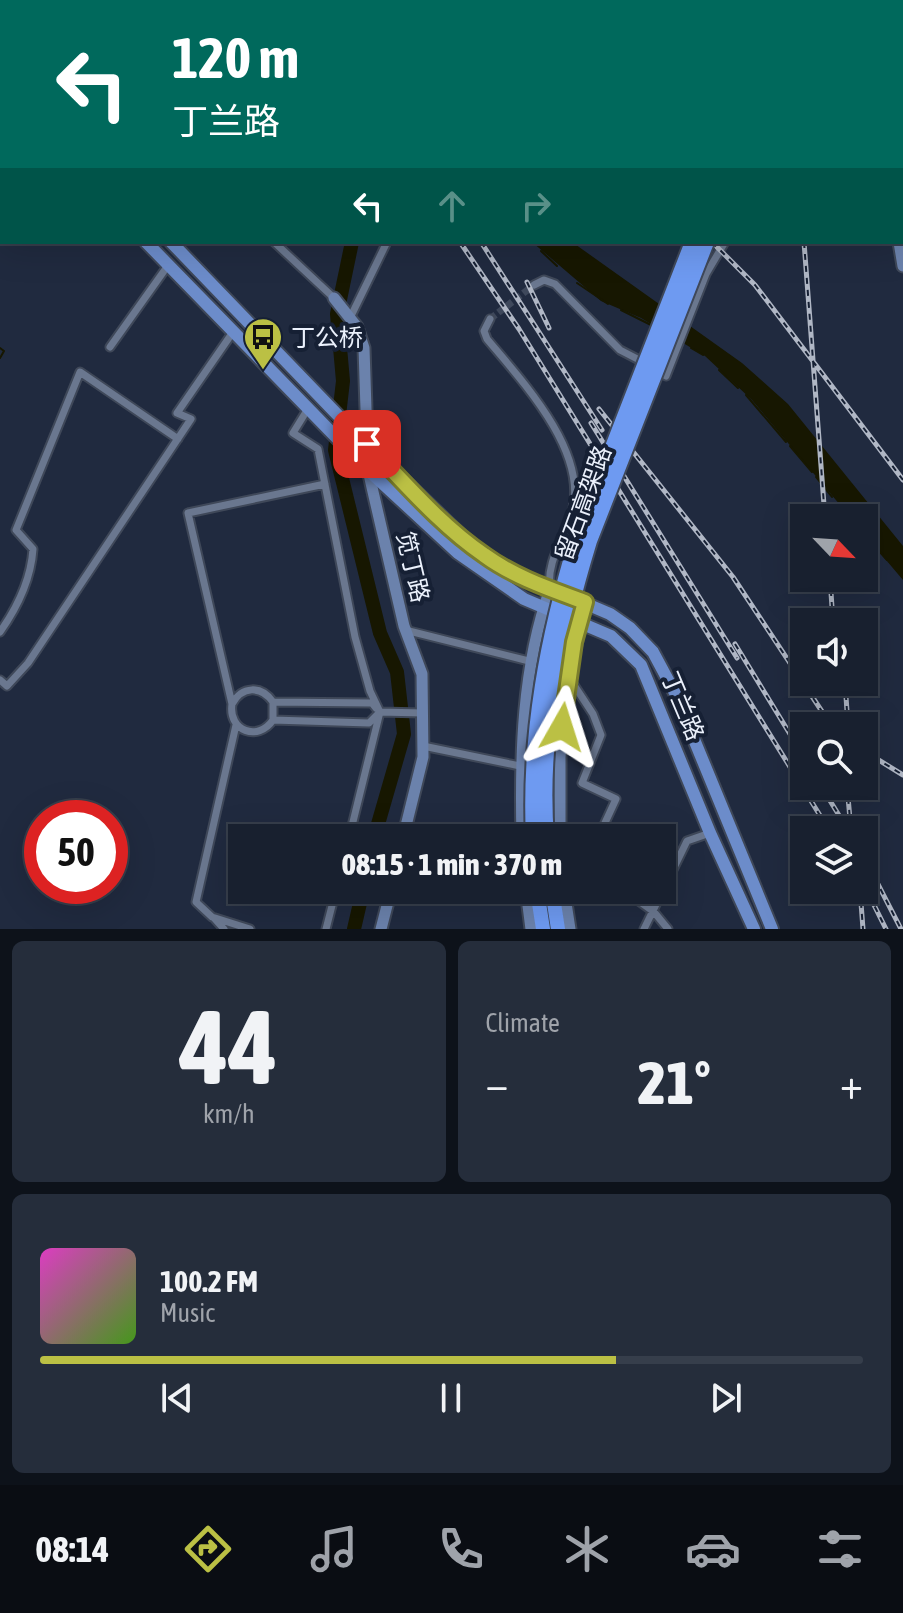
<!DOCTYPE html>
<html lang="en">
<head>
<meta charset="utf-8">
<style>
  :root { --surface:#18202f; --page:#252d3b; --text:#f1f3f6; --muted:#9fa3aa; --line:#363e4b; --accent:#bbc044 }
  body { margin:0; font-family:"Asap Condensed","Noto Sans SC",sans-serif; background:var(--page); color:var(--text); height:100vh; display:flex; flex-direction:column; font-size:30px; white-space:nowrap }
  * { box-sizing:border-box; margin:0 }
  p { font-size:26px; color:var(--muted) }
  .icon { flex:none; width:44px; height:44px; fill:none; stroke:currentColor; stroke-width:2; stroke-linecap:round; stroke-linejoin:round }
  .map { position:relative; height:929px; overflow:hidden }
  .panel { display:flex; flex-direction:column; gap:12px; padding:12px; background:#0d121a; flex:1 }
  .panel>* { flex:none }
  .guide { position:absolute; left:0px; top:0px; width:904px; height:244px; box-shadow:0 8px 32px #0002,0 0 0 2px var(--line); background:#00695c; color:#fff; overflow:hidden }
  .needle { width:52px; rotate:115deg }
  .fabs { position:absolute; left:790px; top:504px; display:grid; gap:16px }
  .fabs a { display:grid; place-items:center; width:88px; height:88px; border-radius:0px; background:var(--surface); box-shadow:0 8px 32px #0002,0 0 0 2px var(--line); font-size:40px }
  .speed { position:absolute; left:24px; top:800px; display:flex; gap:16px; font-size:40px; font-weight:700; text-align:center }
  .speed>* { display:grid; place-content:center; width:104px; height:104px; border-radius:50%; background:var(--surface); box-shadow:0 8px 32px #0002,0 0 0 2px var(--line); line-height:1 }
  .speed .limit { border:12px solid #d22; background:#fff; color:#111 }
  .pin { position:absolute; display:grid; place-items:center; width:68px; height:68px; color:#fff; margin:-34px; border-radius:16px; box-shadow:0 4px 12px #0006 }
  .me { position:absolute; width:88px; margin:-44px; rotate:6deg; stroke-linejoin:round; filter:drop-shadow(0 0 6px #0008) }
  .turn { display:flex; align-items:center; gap:28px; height:168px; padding:0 40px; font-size:36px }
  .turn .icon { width:104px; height:104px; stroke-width:2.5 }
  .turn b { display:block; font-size:56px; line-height:68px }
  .lanes { display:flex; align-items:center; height:76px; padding:0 40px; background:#0003; justify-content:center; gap:40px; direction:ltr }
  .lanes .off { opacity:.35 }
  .big { font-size:60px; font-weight:800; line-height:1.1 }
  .panel .card { flex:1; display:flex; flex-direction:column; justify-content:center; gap:12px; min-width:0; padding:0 28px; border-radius:12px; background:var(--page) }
  .panel .dial { align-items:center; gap:0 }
  .dial b { font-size:104px; line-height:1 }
  .song { display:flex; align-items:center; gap:24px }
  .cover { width:96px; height:96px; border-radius:12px; background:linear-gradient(135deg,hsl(310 70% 55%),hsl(100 70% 35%)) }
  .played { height:8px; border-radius:4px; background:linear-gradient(90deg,var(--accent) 70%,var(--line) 70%) }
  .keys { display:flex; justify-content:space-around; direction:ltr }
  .heat { display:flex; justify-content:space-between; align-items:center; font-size:44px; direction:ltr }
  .panel .tiles { flex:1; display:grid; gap:12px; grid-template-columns:1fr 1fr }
  .card:last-child { grid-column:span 2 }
  .trip { position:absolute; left:228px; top:824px; width:448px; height:80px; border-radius:0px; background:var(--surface); box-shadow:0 8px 32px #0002,0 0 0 2px var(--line); font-weight:800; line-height:80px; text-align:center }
  .tabs { display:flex; height:128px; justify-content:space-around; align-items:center; background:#0a0d13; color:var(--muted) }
  .tabs .icon { width:56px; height:56px }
  .tabs .selected { color:var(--accent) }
  .tabs b { font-size:36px; color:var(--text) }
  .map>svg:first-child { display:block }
  .water { fill:#171701 }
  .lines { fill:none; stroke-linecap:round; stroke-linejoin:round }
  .stream { stroke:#171701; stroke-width:2 }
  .canal { stroke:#171701; stroke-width:8 }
  .river { stroke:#171701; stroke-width:14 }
  .street-tunnel { stroke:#3e485b; stroke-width:7; stroke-dasharray:7 3.5; stroke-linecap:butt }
  .street-casing { stroke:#3f4859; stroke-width:11 }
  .secondary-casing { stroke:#3f4859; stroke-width:15 }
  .primary-casing { stroke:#3f4859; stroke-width:16 }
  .highway-casing { stroke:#3f4859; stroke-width:18 }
  .street { stroke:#6a778f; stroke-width:7 }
  .secondary { stroke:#6b82ac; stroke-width:11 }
  .primary { stroke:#6c8cca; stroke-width:12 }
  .highway { stroke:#6e9af1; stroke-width:14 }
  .rail-casing { stroke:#b0b7c5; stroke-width:5 }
  .rail { stroke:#162034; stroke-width:2; stroke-dasharray:6; stroke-linecap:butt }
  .highway-bridge-casing { stroke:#3f4859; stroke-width:18; stroke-linecap:butt }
  .highway-bridge { stroke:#6e9af1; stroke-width:14 }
  .route-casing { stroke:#7a7d2c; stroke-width:20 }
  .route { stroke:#bbc044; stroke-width:14 }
  .labels { text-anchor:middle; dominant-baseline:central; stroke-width:8; stroke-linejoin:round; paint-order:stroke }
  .poi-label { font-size:24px; fill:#ebf1fc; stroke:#162034; text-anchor:start }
  .street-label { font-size:24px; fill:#ebf1fc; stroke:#162034 }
</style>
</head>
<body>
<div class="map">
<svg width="903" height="929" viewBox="0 0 903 929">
  <rect width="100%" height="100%" fill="#202a3f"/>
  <path class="water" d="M 532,242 L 572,242 L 742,363 L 788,404 L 903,546 L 903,580 L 864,534 L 864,518 L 851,518 L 752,400 L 705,356 L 641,318 L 601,301 Z"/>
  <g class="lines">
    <path class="stream" d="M 557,2 L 558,0
      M 541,251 L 557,266
      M 577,283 L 608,304
      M 621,310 L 651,325
      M 0,348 L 4,351 L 0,358
      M 691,348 L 703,355
      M 719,370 L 738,388
      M 746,395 L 786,442
      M 790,446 L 812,472
      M 816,477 L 832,497
      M 839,505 L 851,518
      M 864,534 L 887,560"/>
    <path class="canal" d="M 428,0 L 430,2"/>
    <path class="river" d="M 352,242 L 337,314 L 343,381 L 335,450 L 380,633 L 397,672 L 404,734 L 374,838
      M 354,929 L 363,890"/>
    <path class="street-tunnel" d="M 490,319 L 534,285"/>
    <defs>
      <path id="street" d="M 15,0 L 17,2
        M 142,0 L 144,2
        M 728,0 L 729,2
        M 132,2 L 134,0
        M 0,208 L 2,205
        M 274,242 L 334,298
        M 534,285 L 544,280 L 555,284 L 620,350 L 647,364
        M 351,316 L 387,242
        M 490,319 L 484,331 L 487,339 C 522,381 586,449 573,508 C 566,536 546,560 550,589
        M 110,347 L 169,264
        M 657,371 L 666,376 L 706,274 L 725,242
        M 309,407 L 293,433 L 318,449 L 355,637 L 370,691 L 380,712 L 349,838
        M 405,630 L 533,662
        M 0,632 C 17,608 31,578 33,549 L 16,530 L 80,372 L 178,439
        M 570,679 L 593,714 L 601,735 L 582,783 L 616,799 L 598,838
        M 0,680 L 7,686 L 28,663 L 191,419 L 177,413 L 233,332
        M 273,702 L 372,703 L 376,708
        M 232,704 C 242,686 261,685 273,702 L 273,720 C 258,742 228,731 232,704 L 188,513 L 325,484
        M 273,720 L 369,723 L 380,712 L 423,713
        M 236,725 L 196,902 L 212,917 L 250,929
        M 423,746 L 520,766
        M 636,890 L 636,899 L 654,912 L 668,929
        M 567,903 L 573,890
        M 214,918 L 224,929
        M 326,929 L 336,890
        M 644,929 L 687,841 L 710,833"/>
      <path id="secondary" d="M 775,2 L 776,0
        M 826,2 L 827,0
        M 902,43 L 903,38
        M 902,119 L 903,112
        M 902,135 L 903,170
        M 899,242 L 903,266
        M 334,298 L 357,327 L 364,348 L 368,470 L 404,626 L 422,674 L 423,757 L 403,838
        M 522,838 C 520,756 522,667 550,589
        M 560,838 L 560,757 L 565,697 L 585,602
        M 526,890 L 531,929
        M 564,890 L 570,929
        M 381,929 L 391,890"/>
      <path id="primary" d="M 0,77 L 2,79
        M 0,95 L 2,97
        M 146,242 L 368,470 L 458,553 L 524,599 L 611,636 L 641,665 L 710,833 L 754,929
        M 171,242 L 354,432 L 472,546 L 507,570 L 610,614 L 630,628 L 653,652 L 675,693 L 772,929"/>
      <path id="highway" d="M 787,2 L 787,0
        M 800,2 L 801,0
        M 815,2 L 816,0
        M 537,890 L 543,929
        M 552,890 L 558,929"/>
    </defs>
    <use href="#street" class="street-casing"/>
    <use href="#secondary" class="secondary-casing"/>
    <use href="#primary" class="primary-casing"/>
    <use href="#highway" class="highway-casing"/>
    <use href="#street" class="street"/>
    <use href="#secondary" class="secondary"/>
    <use href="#primary" class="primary"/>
    <use href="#highway" class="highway"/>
    <defs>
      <path id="rail" d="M 241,0 L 243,2
        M 265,0 L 267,2
        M 293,0 L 295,2
        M 784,0 L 784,2
        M 460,242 L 519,329 L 829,830
        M 481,242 L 602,430
        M 712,242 L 755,285 L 903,480
        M 804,242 L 825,518
        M 527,282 L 549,328
        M 599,409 L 733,577 L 823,713 L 836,726
        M 591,423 L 737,658
        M 830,578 L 833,622
        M 735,644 L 804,757
        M 845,682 L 848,726
        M 864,751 L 903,775
        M 821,786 L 848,830
        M 847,786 L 851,830
        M 864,857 L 901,929
        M 864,885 L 886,929
        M 860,890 L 863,929"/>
    </defs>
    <use href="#rail" class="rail-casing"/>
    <use href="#rail" class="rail"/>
    <defs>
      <path id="highway-bridge" d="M 533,838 C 528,735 547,636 577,537 L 692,242
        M 547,838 C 539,737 561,636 590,541 L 707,242"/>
    </defs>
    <use href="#highway-bridge" class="highway-bridge-casing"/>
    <use href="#highway-bridge" class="highway-bridge"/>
  </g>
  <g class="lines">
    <defs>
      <path id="route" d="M 367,444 C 404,482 440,525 484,555 C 514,577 550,589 585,602 L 574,642 L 562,727"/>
    </defs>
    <use href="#route" class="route-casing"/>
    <use href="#route" class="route"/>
  </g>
  <defs>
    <symbol id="bus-pin" viewBox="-11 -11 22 30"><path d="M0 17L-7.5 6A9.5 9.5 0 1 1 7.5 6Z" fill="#bbc044" stroke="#162034"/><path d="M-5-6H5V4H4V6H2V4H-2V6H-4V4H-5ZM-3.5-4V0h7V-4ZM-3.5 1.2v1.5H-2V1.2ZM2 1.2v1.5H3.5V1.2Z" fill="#111"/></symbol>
  </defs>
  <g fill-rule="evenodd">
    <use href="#bus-pin" x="241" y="315" width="44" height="60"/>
  </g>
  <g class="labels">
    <g class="poi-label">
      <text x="291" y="337">丁公桥</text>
    </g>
    <g class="street-label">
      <text transform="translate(583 503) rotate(-70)">留石高架路</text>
      <text transform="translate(413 567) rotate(77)">笕丁路</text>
      <text transform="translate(683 706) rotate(67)">丁兰路</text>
    </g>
  </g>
</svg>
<div class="fabs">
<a><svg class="needle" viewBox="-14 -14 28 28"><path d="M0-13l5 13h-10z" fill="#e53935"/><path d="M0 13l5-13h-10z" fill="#9fa3aa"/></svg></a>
<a><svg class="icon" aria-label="sound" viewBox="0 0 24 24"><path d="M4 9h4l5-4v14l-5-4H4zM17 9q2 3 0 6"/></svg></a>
<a><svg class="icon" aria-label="search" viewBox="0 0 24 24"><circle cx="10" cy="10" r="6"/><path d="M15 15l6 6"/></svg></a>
<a><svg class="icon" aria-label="layers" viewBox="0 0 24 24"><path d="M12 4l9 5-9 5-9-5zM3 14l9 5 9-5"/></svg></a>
</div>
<div class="speed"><div class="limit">50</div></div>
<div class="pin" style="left:367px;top:444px;background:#d93025"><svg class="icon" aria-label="arrive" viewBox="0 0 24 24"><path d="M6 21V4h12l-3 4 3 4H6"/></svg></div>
<svg class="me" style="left:562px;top:727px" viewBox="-20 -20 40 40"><path d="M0-17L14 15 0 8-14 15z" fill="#bbc044" stroke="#fff" stroke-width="4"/></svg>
<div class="trip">08:15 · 1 min · 370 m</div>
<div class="guide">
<div class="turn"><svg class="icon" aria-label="left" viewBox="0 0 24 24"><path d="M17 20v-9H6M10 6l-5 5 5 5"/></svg><div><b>120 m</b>丁兰路</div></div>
<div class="lanes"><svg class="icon" aria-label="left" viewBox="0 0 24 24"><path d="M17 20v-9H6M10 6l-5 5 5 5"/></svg><svg class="icon off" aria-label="ahead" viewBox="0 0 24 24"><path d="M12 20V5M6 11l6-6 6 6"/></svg><svg class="icon off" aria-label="right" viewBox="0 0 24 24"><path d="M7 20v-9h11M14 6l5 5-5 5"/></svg></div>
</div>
</div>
<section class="panel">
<div class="tiles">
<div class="card dial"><b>44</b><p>km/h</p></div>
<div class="card"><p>Climate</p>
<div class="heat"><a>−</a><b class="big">21°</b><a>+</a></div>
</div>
<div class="card">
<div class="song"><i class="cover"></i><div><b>100.2 FM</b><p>Music</p></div></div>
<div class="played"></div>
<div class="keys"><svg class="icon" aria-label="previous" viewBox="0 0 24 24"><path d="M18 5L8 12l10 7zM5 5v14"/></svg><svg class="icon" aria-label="pause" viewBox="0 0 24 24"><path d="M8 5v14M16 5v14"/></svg><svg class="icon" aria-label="next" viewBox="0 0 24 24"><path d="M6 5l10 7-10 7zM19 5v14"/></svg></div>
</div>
</div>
</section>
<nav class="tabs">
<b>08:14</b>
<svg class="icon selected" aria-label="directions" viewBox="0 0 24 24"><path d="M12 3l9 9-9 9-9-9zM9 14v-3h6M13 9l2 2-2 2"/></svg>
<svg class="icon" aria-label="music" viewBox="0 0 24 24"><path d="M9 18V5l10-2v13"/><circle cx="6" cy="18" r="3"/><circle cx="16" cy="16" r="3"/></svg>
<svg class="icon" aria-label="phone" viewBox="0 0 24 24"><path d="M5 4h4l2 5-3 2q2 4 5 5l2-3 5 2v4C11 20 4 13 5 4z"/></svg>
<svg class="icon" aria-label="climate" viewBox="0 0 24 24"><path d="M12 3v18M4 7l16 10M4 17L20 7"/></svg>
<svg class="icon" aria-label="car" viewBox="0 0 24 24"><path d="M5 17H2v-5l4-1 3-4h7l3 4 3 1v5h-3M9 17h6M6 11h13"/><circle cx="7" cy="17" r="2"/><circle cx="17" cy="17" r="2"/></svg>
<svg class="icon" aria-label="filters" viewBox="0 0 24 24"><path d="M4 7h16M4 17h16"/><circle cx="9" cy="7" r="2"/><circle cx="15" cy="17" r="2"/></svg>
</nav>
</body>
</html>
